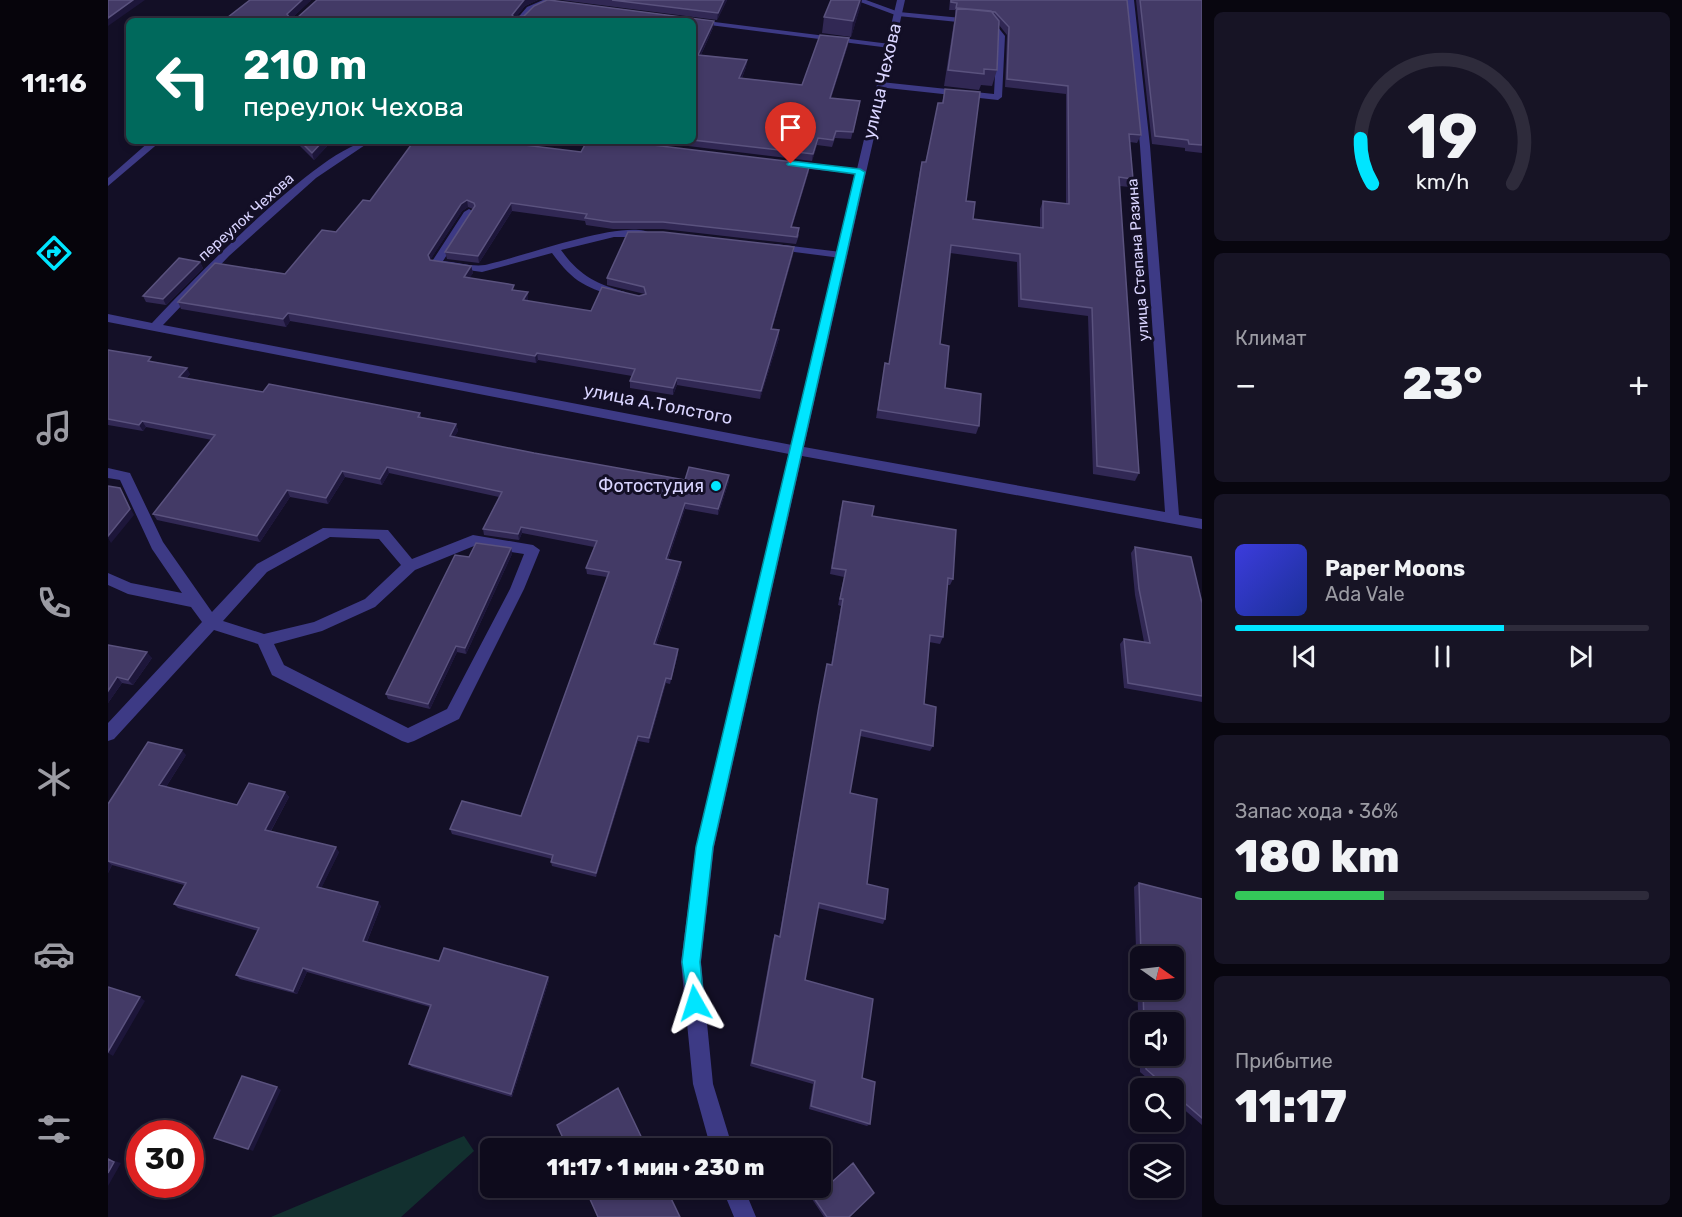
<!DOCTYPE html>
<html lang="ru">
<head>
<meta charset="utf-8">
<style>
  :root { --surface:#0e0b1c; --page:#171425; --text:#f1f3f6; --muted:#9b9ba3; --line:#2e2b3b; --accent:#00e5ff }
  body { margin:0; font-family:Rubik,sans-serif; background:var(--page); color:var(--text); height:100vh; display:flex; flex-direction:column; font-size:22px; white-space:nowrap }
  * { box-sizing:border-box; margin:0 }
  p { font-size:20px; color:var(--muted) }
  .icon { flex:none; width:33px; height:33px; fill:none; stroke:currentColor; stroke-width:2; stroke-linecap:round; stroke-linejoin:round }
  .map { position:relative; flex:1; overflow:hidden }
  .side { display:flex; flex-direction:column; gap:12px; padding:12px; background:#08060f; width:480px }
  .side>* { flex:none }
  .guide { position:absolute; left:18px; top:18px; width:570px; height:126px; border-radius:9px; box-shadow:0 3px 9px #0003,0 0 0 2px var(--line); background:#00695c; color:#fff; overflow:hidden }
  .needle { width:39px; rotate:104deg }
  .controls { position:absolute; left:1022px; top:946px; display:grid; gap:12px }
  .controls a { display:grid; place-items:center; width:54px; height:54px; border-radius:9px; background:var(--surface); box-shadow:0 3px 9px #0003,0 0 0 2px var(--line); font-size:30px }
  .speed { position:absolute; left:18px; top:1120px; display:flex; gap:12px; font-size:30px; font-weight:700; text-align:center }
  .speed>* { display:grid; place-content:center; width:78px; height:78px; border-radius:50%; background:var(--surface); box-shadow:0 3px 9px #0003,0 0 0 2px var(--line); line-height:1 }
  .speed .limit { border:9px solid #d22; background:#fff; color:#111 }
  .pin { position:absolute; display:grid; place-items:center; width:51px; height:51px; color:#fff; margin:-62px -26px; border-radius:50% 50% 50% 0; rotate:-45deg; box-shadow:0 0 6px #0007 }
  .pin .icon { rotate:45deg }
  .me { position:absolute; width:66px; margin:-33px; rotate:354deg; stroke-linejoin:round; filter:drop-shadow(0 0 4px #0008) }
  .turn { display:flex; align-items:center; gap:21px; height:126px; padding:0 18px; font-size:27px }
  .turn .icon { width:78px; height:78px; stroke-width:2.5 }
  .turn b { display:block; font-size:42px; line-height:51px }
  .big { font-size:45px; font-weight:800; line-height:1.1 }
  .side .widget { flex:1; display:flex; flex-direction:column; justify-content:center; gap:9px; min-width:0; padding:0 21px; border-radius:9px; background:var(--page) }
  .side .dial { align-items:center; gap:0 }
  .dial svg { height:156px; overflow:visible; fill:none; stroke:var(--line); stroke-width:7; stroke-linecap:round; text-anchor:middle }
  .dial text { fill:var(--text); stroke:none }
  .song { display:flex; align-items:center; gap:18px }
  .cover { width:72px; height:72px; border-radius:9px; background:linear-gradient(135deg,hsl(240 70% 55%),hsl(230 70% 35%)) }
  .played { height:6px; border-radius:3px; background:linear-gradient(90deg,var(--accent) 65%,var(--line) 65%) }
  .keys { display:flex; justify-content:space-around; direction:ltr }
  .heat { display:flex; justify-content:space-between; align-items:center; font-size:33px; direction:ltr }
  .charge { height:9px; border-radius:4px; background:linear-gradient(90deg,#34c759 36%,var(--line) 0) }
  .trip { position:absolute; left:372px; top:1138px; width:351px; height:60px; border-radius:9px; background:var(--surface); box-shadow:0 3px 9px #0003,0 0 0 2px var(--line); font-weight:800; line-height:60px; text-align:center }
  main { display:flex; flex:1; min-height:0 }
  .tabs { display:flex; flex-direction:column; width:108px; justify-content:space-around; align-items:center; background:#06040b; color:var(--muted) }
  .tabs .icon { width:42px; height:42px }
  .tabs .active { color:var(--accent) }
  .tabs b { font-size:27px; color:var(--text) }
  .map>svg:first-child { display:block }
  .green { fill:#12302f }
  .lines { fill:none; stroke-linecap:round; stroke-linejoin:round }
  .service { fill:#3d3a85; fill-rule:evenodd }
  .minor { fill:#3d3a85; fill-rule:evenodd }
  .wall { fill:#312854; fill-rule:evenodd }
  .shaded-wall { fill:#1d163a }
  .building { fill:#433a66; stroke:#5a527e; stroke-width:1.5 }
  .route { fill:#00e5ff; stroke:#0095a6; stroke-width:1.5 }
  .poi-dot { fill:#00e5ff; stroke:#130f26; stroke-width:2 }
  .labels { text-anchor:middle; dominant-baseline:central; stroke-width:6; stroke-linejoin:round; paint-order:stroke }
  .far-street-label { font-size:15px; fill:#d9d4ff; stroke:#130f26 }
  .street-label { font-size:18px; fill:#d9d4ff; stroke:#130f26 }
  .poi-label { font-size:18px; fill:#d9d4ff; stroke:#130f26; text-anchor:end }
</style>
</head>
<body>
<main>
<nav class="tabs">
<b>11:16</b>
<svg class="icon active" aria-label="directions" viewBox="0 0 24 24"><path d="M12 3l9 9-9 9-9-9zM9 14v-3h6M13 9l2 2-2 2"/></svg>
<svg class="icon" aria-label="music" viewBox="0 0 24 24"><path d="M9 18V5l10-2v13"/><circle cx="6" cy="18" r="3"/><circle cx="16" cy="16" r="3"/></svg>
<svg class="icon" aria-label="phone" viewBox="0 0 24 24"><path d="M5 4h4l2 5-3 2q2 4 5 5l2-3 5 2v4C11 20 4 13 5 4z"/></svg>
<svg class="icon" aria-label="climate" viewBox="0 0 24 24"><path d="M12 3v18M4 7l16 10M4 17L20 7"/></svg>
<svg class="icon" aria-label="car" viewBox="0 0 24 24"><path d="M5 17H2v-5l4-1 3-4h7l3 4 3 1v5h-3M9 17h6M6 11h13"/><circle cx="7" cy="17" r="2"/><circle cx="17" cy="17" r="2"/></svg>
<svg class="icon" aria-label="filters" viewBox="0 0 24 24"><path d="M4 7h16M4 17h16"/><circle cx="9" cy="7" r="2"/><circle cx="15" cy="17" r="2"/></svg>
</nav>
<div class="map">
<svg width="1094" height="1217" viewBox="0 0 1094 1217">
  <rect width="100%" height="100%" fill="#130f26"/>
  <path class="green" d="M 356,1136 L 366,1151 L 293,1217 L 163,1217 Z"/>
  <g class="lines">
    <path class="service" d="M 747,0 L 758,0 L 791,12 L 885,21 L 897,36 L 894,97 L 890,100 L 770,87 L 769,85 L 773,82 L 886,94 L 889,36 L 880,25 L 790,16 Z
      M 583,19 L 782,44 L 786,46 L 782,48 L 586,23 L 582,21 Z
      M 361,209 L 366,212 L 335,261 C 348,262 364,267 377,265 C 408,259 521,216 544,234 L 539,237 L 506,237 L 453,250 C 471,275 488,284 517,292 L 517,296 L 513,297 C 479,289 465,282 444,253 L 374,272 L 324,265 L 323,263 L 356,212 Z
      M 667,244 L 733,252 L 738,255 L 733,258 L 663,249 L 663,245 Z
      M 0,468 L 22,473 L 55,542 L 104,612 L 149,564 L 215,528 L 280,530 L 304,559 L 365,535 L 425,545 L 432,550 L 416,589 L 351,719 L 306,741 L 300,743 L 294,741 L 164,675 L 150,644 L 106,630 L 6,739 L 0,741 L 0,723 L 94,622 L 83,607 L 20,594 L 0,585 L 0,573 L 23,583 L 74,593 L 44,549 L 12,480 L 0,478 ZM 222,537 L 271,539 L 293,565 L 257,599 L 206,622 L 156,634 L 115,621 L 159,572 ZM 366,546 L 416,554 L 402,589 L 339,709 L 300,728 L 176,665 L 166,644 L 214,631 L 267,607 L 307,570 Z"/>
    <path class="minor" d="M 435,0 L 445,0 L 425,11 L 415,21 L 407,21 L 419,7 Z
      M 789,0 L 797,0 L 696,447 L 1057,512 L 1032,146 L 1018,0 L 1026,0 L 1042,146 L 1071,515 L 1094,519 L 1094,529 L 694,456 L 606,847 L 593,962 L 605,1084 L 625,1149 L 603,1149 L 585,1084 L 573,962 L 588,847 L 681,454 L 0,322 L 0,314 L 44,323 C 79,286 218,141 263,141 L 208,178 L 121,256 L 55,325 L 684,445 L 748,174 L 684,167 L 679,164 L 684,161 L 749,169 Z
      M 42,141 L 53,141 L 0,186 L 0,178 Z
      M 614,1188 L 636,1188 L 648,1217 L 626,1217 Z"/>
  </g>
  <path class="wall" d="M 142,0 L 203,0 L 185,17 L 190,17 L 209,0 L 430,0 L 417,6 L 408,17 L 416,16 L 426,6 L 439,0 L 441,0 L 606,21 L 605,28 L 593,55 L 639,60 L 638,67 L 634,78 L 694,85 L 712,35 L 741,38 L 740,45 L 723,98 L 752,101 L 751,108 L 743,139 L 727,138 L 724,147 L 709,145 L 704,161 L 539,141 L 585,141 L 585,21 L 115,21 Z
    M 453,0 L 619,0 L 609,20 Z
    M 723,0 L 754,0 L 743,37 L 714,33 L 716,17 Z
    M 842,0 L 1019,0 L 1033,135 L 1029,143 L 1022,142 L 1025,179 L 1022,187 L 1011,186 L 1031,473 L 1027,481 L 985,474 L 980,316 L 910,307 L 909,262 L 842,253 L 832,344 L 837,388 L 871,426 L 868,434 L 768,418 L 776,371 L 777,363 L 781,364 L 812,170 L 814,162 L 817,162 L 834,103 L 837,89 L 858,201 L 865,219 L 932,227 L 932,209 L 935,201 L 958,204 L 958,94 L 897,87 L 899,35 L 891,25 L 889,70 L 884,86 L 873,85 L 871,90 L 836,86 L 847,15 L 847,10 L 841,10 Z
    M 1028,0 L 1094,0 L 1094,153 L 1077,151 L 1077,148 L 1044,144 Z
    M 187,141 L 224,141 L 206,160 Z
    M 407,141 L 406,144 L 473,152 L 701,171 L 684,227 L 691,235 L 688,244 L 555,229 L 505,229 L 478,225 L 477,221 L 404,211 L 371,263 L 339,259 L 337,252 L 365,209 L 360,207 L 354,211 L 322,260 L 363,266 L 365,273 L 361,278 L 407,290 L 420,292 L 420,301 L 483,311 L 537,294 L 499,285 L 499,278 L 686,247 L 685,255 L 664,329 L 671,338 L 652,399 L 569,385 L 565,395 L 522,388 L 522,381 L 524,376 L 430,360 L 428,363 L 182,321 L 178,327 L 73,309 L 70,302 L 177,274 L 228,232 L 262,201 Z
    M 92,262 L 95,268 L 58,305 L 38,302 L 35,296 Z
    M 0,350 L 46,362 L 82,374 L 78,379 L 155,392 L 312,413 L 313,417 L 348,424 L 350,431 L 346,437 L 426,453 L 577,480 L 621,475 L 621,481 L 610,515 L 577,509 L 560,560 L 573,568 L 548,645 L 570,654 L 562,684 L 558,683 L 541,743 L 530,741 L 488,877 L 444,866 L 443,862 L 444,859 L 344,834 L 342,829 L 413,816 L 499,577 L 479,574 L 478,568 L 486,547 L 414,533 L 411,540 L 376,535 L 375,529 L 391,497 L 281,473 L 274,485 L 237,477 L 220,504 L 182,497 L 152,542 L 49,520 L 45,514 L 104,440 L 38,427 L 35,431 L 0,425 Z
    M 733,507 L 764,516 L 845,579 L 842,585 L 839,585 L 835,637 L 832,644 L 821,642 L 816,704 L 825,746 L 822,751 L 752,736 L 742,793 L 759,884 L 777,919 L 775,924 L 710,908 L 697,980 L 754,1078 L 762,1124 L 759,1126 L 701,1109 L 705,1084 L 642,1066 L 665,940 L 667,935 L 671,937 L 710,712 L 719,664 L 723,665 L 733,606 L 730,605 L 736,577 L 722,574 Z
    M 1027,547 L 1094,603 L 1094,702 L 1016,688 L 1012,644 L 1016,639 L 1036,642 L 1027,595 L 1023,553 Z
    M 403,548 L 404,554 L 358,654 L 349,652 L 322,709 L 280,699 L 278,694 L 361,557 Z
    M 0,645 L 44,658 L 25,685 L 14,683 L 0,703 Z
    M 78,755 L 58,787 L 129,805 L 177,792 L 181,797 L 163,831 L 231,852 L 213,888 L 273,906 L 259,942 L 331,961 L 440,977 L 441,980 L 404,1097 L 304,1067 L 301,1064 L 322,1007 L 199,972 L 189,994 L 132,979 L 128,975 L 150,931 L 70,908 L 66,904 L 76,885 L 4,865 L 0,873 L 0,804 Z
    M 1031,883 L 1094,899 L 1094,1125 L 1065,1100 L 1065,1089 L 1052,1089 L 1032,1072 L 1026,887 ZM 1032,957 L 1065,957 L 1065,990 L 1032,990 ZM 1032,1023 L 1065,1023 L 1065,1056 L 1032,1056 Z
    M 745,1163 L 741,1217 L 716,1217 L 704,1199 Z"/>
  <path class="shaded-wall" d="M 25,0 L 37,0 L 0,26 L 0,18 Z
    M 194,0 L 203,0 L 181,21 L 179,14 Z
    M 416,0 L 430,0 L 417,6 L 405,21 L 404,15 Z
    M 616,0 L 619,0 L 609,20 L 610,13 Z
    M 752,0 L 754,0 L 753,5 L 743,37 L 745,21 Z
    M 606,21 L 605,28 L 590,61 L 590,55 Z
    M 741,38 L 740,45 L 721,105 L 722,98 Z
    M 639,60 L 638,67 L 631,85 L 631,78 Z
    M 710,138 L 709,145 L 704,161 L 705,154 Z
    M 215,141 L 224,141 L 206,160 L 204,153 Z
    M 702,164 L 701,171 L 682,234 L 683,227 Z
    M 359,200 L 360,207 L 354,211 L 321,262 L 320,255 L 353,204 Z
    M 403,203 L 404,211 L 371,263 L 370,256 Z
    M 686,247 L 685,255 L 662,336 L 663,329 Z
    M 92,262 L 95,268 L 58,305 L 55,299 Z
    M 363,266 L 365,273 L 357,285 L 356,277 Z
    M 420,292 L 420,299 L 416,307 L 415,300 Z
    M 180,313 L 182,321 L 178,327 L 175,319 Z
    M 671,330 L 671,338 L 652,399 L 653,391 Z
    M 429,353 L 430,360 L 428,363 L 427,356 Z
    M 79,368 L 82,374 L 74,384 L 71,377 Z
    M 569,378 L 569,385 L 565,395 L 565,388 Z
    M 34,421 L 38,427 L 35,431 L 31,425 Z
    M 348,424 L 350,431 L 343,442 L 342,436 Z
    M 279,467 L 281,473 L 274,485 L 272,479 Z
    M 234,471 L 237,477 L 220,504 L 218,498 Z
    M 621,475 L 621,481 L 610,515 L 610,509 Z
    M 12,488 L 26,515 L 3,543 L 0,538 L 0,536 Z
    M 179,490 L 182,497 L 152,542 L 149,536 Z
    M 577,503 L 577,509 L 558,565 L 558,559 Z
    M 413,527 L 414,533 L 411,540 L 410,534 Z
    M 403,548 L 404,554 L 358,654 L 357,648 Z
    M 573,562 L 573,568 L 546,650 L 546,644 Z
    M 348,646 L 349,652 L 322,709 L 320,704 Z
    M 570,649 L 570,654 L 562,684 L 563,679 Z
    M 39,652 L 44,658 L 25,685 L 20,680 Z
    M 9,677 L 14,683 L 0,703 L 0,691 Z
    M 558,678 L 558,683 L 541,743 L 541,738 Z
    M 530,736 L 530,741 L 488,877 L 488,873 Z
    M 74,750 L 78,755 L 56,790 L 51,785 Z
    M 177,792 L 181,797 L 161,834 L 157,830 Z
    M 228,847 L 231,852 L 212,891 L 209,887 Z
    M 0,862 L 4,865 L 0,873 Z
    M 270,902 L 273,906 L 258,944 L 255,941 Z
    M 195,968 L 199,972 L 189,994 L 185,991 Z
    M 440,977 L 441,980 L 404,1097 L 403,1094 Z
    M 32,997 L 37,1001 L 5,1056 L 0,1053 L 0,1052 Z
    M 169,1087 L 173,1090 L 145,1151 L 140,1149 Z
    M 0,1159 L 13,1163 L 0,1186 Z"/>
  <path class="building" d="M 0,0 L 25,0 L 0,18 Z
    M 142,0 L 194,0 L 179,14 L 181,17 L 190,17 L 209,0 L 416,0 L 404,15 L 406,17 L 416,16 L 426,6 L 439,0 L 441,0 L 606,21 L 590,55 L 639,60 L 631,78 L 694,85 L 712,35 L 741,38 L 722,98 L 752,101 L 745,132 L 728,131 L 725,140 L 710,138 L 705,154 L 585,140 L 585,21 L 115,21 Z
    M 504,0 L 616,0 L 610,13 Z
    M 723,0 L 752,0 L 745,21 L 716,17 Z
    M 843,0 L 1019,0 L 1033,135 L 1021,134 L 1025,179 L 1011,177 L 1031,473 L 989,466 L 984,308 L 913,299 L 912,254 L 843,245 L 832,344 L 841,346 L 837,388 L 873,394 L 871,426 L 770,410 L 777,363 L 781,364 L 814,162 L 818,162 L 830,103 L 835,103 L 837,89 L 872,92 L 858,201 L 867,202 L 865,219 L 935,228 L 935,201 L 961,204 L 960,86 L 899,79 L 901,27 L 887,12 L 848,8 L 849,3 L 843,2 Z
    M 1032,0 L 1094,0 L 1094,145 L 1081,144 L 1080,140 L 1047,136 Z
    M 849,8 L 883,11 L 891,21 L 889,70 L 876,69 L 876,74 L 840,70 Z
    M 192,141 L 215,141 L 204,153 Z
    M 306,141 L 402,141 L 400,143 L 473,152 L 479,141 L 512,141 L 702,164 L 683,227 L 691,228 L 689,237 L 555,222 L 504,222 L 477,218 L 479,214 L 403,203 L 370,256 L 337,252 L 367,206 L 366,203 L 359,200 L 353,204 L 320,255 L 322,260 L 363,266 L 356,277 L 406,285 L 404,290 L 420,292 L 415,300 L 483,311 L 494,287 L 531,296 L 538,294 L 536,287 L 499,278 L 520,232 L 555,232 L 686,247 L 663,329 L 671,330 L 653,391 L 569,378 L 565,388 L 522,381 L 527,369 L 429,353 L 427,356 L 180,313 L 175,319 L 70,302 L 107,263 L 177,274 L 214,230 L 228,232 L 255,200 L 262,201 Z
    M 71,258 L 92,262 L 55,299 L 35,296 Z
    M 0,350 L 43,357 L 40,361 L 79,368 L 71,377 L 155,392 L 161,384 L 312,413 L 310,417 L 348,424 L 342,436 L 426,453 L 577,480 L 581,467 L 621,475 L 610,509 L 577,503 L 558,559 L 573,562 L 546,644 L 570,649 L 563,679 L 558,678 L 541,738 L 530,736 L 488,873 L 443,862 L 445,855 L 342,829 L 354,801 L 413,816 L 501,572 L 478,568 L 489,541 L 413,527 L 410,534 L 375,529 L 394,492 L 279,467 L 272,479 L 234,471 L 218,498 L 179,490 L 149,536 L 45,514 L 107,435 L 34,421 L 31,425 L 0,419 Z
    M 0,486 L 12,488 L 22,509 L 0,536 Z
    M 735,501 L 766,506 L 764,516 L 848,530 L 845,579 L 840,578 L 835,637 L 822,635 L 816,704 L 828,707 L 825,746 L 753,730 L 742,793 L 769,799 L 759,884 L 780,889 L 777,919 L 711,903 L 697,980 L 765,999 L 754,1078 L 767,1082 L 762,1124 L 703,1106 L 707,1081 L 644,1063 L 667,935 L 672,937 L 711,706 L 719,664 L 724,665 L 735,599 L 732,599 L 738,570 L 724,568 Z
    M 368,543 L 403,548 L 357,648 L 348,646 L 320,704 L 278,694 L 347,555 L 361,557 Z
    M 1027,547 L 1083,557 L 1094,603 L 1094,696 L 1020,683 L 1016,639 L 1042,643 L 1031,589 Z
    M 0,645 L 39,652 L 20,680 L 9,677 L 0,691 Z
    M 40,742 L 74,750 L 51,785 L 129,805 L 141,783 L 177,792 L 157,830 L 228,847 L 209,887 L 270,902 L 255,941 L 331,961 L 336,948 L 440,977 L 403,1094 L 301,1064 L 323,1005 L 195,968 L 185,991 L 128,975 L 151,928 L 66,904 L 78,883 L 0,861 L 0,804 Z
    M 1031,883 L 1094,899 L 1094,1118 L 1065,1093 L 1065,1089 L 1061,1089 L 1038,1069 L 1037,1056 L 1065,1056 L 1065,1023 L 1036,1023 L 1035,990 L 1065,990 L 1065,957 L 1033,957 Z
    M 0,987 L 32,997 L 0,1052 Z
    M 134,1076 L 169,1087 L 140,1149 L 106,1138 Z
    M 510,1088 L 539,1149 L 460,1149 L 449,1125 Z
    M 0,1159 L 6,1162 L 0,1173 Z
    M 745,1163 L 766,1193 L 741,1217 L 719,1217 L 706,1198 Z
    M 477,1188 L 558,1188 L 572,1217 L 490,1217 Z"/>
  <path class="route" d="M 683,161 L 752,169 L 757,172 L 605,847 L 592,962 L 596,1003 L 593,1009 L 587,1012 L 581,1009 L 574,962 L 588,847 L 747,174 L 680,165 L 679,164 Z"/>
  <circle class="poi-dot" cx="608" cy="486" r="6"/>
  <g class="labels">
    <g class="far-street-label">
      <text transform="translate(138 217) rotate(-42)">переулок Чехова</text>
      <text transform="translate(1030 260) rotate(-94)">улица Степана Разина</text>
    </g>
    <g class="street-label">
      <text transform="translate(774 81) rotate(-77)">улица Чехова</text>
      <text transform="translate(550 404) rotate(11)">улица А.Толстого</text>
    </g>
    <g class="poi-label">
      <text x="596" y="486">Фотостудия</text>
    </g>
  </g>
</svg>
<div class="controls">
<a><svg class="needle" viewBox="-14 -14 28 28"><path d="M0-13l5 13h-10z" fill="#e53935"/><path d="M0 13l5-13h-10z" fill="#9b9ba3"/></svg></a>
<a><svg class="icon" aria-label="sound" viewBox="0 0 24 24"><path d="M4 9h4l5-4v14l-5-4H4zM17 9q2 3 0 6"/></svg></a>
<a><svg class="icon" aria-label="search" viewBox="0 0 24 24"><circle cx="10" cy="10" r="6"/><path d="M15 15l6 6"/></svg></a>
<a><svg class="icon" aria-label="layers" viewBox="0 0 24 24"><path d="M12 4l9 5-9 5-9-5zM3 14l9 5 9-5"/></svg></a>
</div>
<div class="speed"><div class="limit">30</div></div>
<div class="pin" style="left:683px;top:164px;background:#d93025"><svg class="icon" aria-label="arrive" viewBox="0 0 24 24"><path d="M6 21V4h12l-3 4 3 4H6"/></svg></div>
<svg class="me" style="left:587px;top:1003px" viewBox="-20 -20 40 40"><path d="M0-17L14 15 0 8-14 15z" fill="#00e5ff" stroke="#fff" stroke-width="4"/></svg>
<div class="trip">11:17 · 1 мин · 230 m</div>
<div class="guide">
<div class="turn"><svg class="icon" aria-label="left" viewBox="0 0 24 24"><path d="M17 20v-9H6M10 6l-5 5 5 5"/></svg><div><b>210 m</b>переулок Чехова</div></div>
</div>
</div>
<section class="side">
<div class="widget dial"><svg viewBox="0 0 100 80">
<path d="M14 69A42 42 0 1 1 86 69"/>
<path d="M14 69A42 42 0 0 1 8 46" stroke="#00e5ff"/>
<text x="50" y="56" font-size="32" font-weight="700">19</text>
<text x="50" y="72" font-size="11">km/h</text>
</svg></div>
<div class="widget"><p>Климат</p>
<div class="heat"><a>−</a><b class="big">23°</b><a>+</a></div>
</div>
<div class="widget">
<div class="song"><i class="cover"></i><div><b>Paper Moons</b><p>Ada Vale</p></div></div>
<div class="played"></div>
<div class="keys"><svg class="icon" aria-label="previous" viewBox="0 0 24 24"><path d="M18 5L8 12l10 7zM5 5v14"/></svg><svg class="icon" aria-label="pause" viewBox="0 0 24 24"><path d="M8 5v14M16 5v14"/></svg><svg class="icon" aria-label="next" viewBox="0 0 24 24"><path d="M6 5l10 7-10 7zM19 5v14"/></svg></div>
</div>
<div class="widget"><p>Запас хода · 36%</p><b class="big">180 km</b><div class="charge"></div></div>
<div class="widget"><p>Прибытие</p><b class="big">11:17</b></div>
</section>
</main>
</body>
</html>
